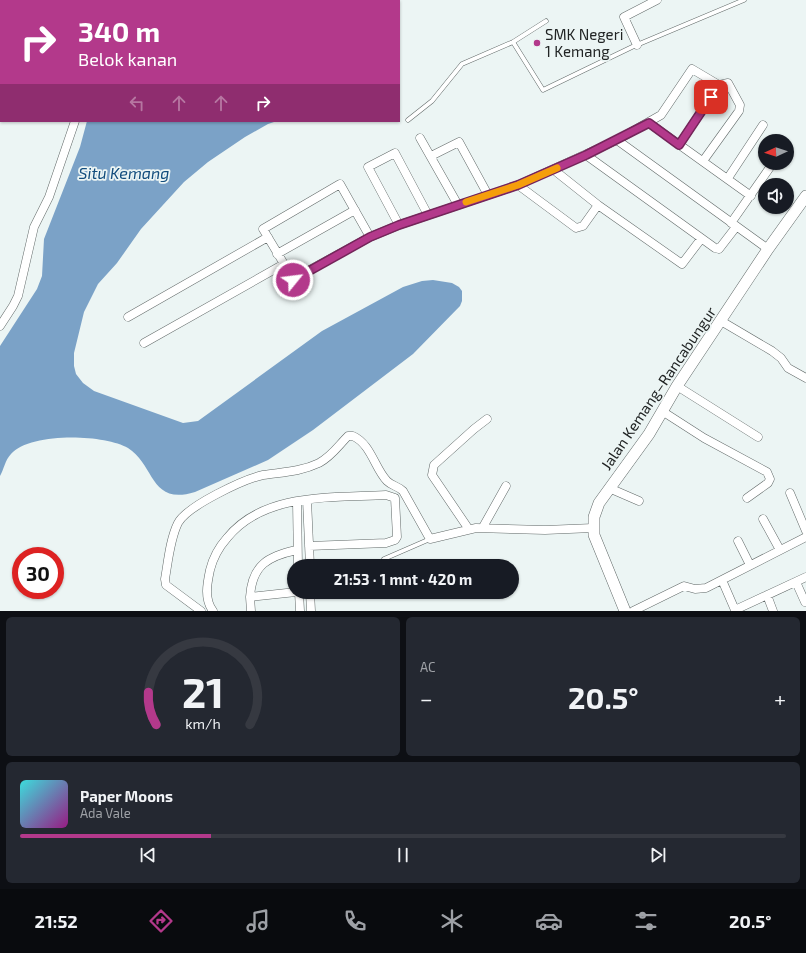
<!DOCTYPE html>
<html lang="id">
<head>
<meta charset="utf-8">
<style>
  :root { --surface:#171b24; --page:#242831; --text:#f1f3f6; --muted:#9ea1a6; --line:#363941; --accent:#b3398b }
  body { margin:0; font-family:"Exo 2",sans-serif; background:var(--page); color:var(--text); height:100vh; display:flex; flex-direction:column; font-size:15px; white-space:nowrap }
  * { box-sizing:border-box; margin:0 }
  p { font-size:13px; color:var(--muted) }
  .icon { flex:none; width:22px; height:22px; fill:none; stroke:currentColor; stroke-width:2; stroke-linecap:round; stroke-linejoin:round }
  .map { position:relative; height:611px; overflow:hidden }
  .sheet { display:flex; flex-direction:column; gap:6px; padding:6px; background:#0d0f14; flex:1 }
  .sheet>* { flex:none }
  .guide { position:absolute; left:0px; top:0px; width:400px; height:122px; box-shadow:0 1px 3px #0004; background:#b3398b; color:#fff; overflow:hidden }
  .needle { width:26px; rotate:267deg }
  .controls { position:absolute; left:758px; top:134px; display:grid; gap:8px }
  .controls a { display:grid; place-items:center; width:36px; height:36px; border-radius:50%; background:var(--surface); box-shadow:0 1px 3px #0004; font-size:20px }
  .speed { position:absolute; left:12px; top:547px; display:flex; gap:8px; font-size:20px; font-weight:700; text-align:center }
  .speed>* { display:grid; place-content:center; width:52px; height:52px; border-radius:50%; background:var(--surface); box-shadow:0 1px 3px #0004; line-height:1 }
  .speed .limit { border:6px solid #d22; background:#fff; color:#111 }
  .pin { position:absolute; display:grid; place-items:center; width:34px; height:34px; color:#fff; margin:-17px; border-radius:8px; box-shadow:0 2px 6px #0006 }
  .me { position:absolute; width:44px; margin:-22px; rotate:61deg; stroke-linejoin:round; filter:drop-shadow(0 0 3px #0008) }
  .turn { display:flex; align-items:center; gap:14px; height:84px; padding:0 12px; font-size:18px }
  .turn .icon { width:52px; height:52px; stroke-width:2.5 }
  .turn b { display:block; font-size:28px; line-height:34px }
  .lanes { display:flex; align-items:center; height:38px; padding:0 12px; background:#0003; justify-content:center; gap:20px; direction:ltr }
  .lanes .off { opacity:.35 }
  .big { font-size:30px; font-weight:700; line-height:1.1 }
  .sheet .card { flex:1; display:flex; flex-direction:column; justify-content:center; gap:6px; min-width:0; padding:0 14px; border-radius:6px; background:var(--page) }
  .sheet .dial { align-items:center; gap:0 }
  .dial svg { height:104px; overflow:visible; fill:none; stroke:var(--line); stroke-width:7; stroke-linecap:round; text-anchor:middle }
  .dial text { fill:var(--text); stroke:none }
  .song { display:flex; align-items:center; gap:12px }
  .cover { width:48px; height:48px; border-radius:6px; background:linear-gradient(135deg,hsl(180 70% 55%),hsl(310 70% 35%)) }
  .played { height:4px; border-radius:2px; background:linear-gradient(90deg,var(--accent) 25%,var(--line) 25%) }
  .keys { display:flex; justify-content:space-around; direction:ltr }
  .heat { display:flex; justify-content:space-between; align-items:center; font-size:22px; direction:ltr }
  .sheet .tiles { flex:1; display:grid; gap:6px; grid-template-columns:1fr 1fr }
  .card:last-child { grid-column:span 2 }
  .trip { position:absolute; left:287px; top:559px; width:232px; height:40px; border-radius:20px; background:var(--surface); box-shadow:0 1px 3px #0004; font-weight:700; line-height:40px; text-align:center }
  .tab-bar { display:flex; height:64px; justify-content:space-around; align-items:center; background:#090b0e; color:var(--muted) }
  .tab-bar .icon { width:28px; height:28px }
  .tab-bar .active { color:var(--accent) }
  .tab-bar b { font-size:18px; color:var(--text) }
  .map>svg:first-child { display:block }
  .water { fill:#7ba2c7 }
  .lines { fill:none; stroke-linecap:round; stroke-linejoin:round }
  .lane-casing { stroke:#616968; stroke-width:5 }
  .street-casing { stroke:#616968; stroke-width:9 }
  .secondary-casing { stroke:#616968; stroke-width:12 }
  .lane { stroke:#fff; stroke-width:4 }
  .street { stroke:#fff; stroke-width:8 }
  .secondary { stroke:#fff; stroke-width:11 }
  .route-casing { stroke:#74255a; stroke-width:10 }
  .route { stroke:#b3398b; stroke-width:7 }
  .slow { stroke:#f59e0b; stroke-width:7 }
  .poi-dot { fill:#b3398b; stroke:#ecf5f4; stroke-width:1.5 }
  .labels { text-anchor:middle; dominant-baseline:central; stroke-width:3.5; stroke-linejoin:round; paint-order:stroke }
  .poi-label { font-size:15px; fill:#212424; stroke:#ecf5f4; text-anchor:start }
  .street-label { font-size:15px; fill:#212424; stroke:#ecf5f4 }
  .water-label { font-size:16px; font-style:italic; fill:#124d7d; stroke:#ecf5f4 }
</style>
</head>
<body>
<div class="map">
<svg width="806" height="611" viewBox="0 0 806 611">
  <rect width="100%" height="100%" fill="#ecf5f4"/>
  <path class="water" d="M 87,121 L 277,121 L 268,124 L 245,137 L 208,162 L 184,182 L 141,229 L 117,263 L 98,284 L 84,312 L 74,353 L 74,366 L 76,374 L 83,383 L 94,391 L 183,423 L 198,421 L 322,331 L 403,287 L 422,281 L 433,280 L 452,283 L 459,287 L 462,291 L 462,301 L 460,306 L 413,354 L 313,430 L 268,460 L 195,492 C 150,506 155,465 128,448 C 104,434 30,432 11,454 C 5,460 4,469 0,476 L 0,346 L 37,289 L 42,276 L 44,239 L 80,147 Z"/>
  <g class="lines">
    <defs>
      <path id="lane" d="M 513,42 L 543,90 L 632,47 L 744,0
        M 408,120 L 432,101 L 462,64 L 513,42 L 546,21
        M 384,559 L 430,539"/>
      <path id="street" d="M 0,11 L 1,11
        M 637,45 L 624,17 L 657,0
        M 649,123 L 751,196
        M 420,138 L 458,205
        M 617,140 L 768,249
        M 679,145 L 719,85
        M 586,155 L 715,248 L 719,249 L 736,227
        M 431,156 L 459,142 L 488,195
        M 554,170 L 598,205 L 682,264 L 701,239
        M 728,178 L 763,125
        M 518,185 L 576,228 L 583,226 L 598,205
        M 731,223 L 773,163
        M 399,225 L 368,167 L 395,153 L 428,215
        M 370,237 L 340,184 L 263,229 L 293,279 L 370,237 L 399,225 L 518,185 L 617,140 L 661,115 L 692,69 L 719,85 L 728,83 L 740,105 L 739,111 L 703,161
        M 277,254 L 355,210
        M 128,317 L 268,237
        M 721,321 L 772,351 L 781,358 L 788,368 L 806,378
        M 0,326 L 13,306 L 18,296 L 34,227 L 49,197 L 75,121
        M 144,343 L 284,264
        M 677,386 L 758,437
        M 662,411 L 704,438 L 767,472 L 770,479 L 768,483 L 747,498
        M 609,488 L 639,501
        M 790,493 L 806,531
        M 307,500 L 310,566
        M 297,501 L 298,566
        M 763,519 L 780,550
        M 483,527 L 506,486
        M 468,528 L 432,475 L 434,465 L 474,429 L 487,419
        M 738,541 L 750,565
        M 722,580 L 735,610 L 806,577
        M 796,582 L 805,602
        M 299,592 L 300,611
        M 310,592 L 311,611
        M 767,595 L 773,611
        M 250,597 C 252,565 268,556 297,550
        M 201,611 L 166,585 L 165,579 C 168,562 170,539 178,523 C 187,506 244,479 263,475 C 282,472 300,472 319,463 C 332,456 338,446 348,436 L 353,436 C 371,444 375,469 387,481 C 392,486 398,486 403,491 L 430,539 L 476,528 L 545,530 L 593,528
        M 213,611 C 204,599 207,584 210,570 C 213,558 219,547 227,538 C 264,492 333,498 386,495 L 395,498 L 397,537 L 395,540 L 386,543 L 309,546
        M 251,611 L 250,597 L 296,592
        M 633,611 L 684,586 L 695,589 L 706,588 L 806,537"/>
      <path id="secondary" d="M 625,611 L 594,535 L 594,517 L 599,503 L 649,434 L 677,386 L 768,249 L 806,196"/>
    </defs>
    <use href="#lane" class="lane-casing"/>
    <use href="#street" class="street-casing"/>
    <use href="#secondary" class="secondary-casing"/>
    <use href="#lane" class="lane"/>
    <use href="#street" class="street"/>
    <use href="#secondary" class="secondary"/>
  </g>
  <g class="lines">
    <defs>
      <path id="route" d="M 293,280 L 370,237 L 399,225 L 518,185 L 586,155 L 649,123 L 679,145 L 711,97"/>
    </defs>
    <use href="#route" class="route-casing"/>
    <use href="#route" class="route"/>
    <path class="slow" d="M 466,202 L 518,185 L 557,168"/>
  </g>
  <circle class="poi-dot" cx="537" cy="43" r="4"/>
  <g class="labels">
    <g class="poi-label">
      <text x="545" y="34">SMK Negeri<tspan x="545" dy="17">1 Kemang</tspan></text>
    </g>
    <g class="street-label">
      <text transform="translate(658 388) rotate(-56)">Jalan Kemang–Rancabungur</text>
    </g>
    <g class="water-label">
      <text x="124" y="172">Situ Kemang</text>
    </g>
  </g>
</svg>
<div class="controls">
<a><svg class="needle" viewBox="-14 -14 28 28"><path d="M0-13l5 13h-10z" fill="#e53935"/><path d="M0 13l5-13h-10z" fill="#9ea1a6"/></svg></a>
<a><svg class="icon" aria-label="sound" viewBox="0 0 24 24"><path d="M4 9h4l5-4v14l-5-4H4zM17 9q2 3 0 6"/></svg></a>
</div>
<div class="speed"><div class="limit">30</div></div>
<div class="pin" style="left:711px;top:97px;background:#d93025"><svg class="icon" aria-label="arrive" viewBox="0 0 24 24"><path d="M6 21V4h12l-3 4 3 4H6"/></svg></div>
<svg class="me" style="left:293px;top:280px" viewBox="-20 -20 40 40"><circle r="17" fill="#b3398b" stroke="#fff" stroke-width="3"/><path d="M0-11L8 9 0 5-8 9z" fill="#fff"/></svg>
<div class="trip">21:53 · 1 mnt · 420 m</div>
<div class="guide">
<div class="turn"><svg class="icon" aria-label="right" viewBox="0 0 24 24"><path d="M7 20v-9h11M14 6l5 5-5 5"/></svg><div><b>340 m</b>Belok kanan</div></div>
<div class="lanes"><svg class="icon off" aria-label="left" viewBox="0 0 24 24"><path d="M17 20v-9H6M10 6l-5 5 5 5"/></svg><svg class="icon off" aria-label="ahead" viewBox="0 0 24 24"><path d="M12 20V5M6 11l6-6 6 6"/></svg><svg class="icon off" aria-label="ahead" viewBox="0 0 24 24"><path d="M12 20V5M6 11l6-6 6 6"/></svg><svg class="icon" aria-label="right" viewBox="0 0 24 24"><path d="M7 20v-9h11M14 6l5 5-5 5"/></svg></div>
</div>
</div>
<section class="sheet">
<div class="tiles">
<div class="card dial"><svg viewBox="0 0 100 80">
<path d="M14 69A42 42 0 1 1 86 69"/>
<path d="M14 69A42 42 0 0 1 8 44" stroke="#b3398b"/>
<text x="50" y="56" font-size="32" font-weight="700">21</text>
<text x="50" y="72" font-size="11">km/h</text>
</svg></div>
<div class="card"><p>AC</p>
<div class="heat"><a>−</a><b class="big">20.5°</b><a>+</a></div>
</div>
<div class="card">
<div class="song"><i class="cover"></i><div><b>Paper Moons</b><p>Ada Vale</p></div></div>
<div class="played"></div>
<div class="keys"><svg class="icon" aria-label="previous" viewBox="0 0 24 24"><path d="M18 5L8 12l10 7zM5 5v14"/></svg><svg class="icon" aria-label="pause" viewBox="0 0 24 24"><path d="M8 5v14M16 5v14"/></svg><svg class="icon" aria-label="next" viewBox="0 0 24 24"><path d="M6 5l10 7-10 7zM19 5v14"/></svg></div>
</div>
</div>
</section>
<nav class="tab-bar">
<b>21:52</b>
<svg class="icon active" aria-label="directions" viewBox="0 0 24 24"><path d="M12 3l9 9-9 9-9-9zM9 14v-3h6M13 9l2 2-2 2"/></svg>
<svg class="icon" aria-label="music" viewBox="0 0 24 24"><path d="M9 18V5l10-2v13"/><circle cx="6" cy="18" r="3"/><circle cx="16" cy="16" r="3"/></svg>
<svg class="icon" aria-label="phone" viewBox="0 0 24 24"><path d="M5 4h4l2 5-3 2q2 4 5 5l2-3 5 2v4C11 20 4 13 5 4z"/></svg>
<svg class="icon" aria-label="climate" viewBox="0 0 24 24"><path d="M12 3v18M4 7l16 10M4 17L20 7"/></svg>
<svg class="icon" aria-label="car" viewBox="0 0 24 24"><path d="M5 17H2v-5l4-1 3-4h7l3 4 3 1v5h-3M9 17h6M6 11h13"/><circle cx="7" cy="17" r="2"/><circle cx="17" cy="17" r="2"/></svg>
<svg class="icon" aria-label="filters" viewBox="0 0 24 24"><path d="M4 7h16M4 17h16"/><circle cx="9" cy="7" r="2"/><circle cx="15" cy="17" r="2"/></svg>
<b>20.5°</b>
</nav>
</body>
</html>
